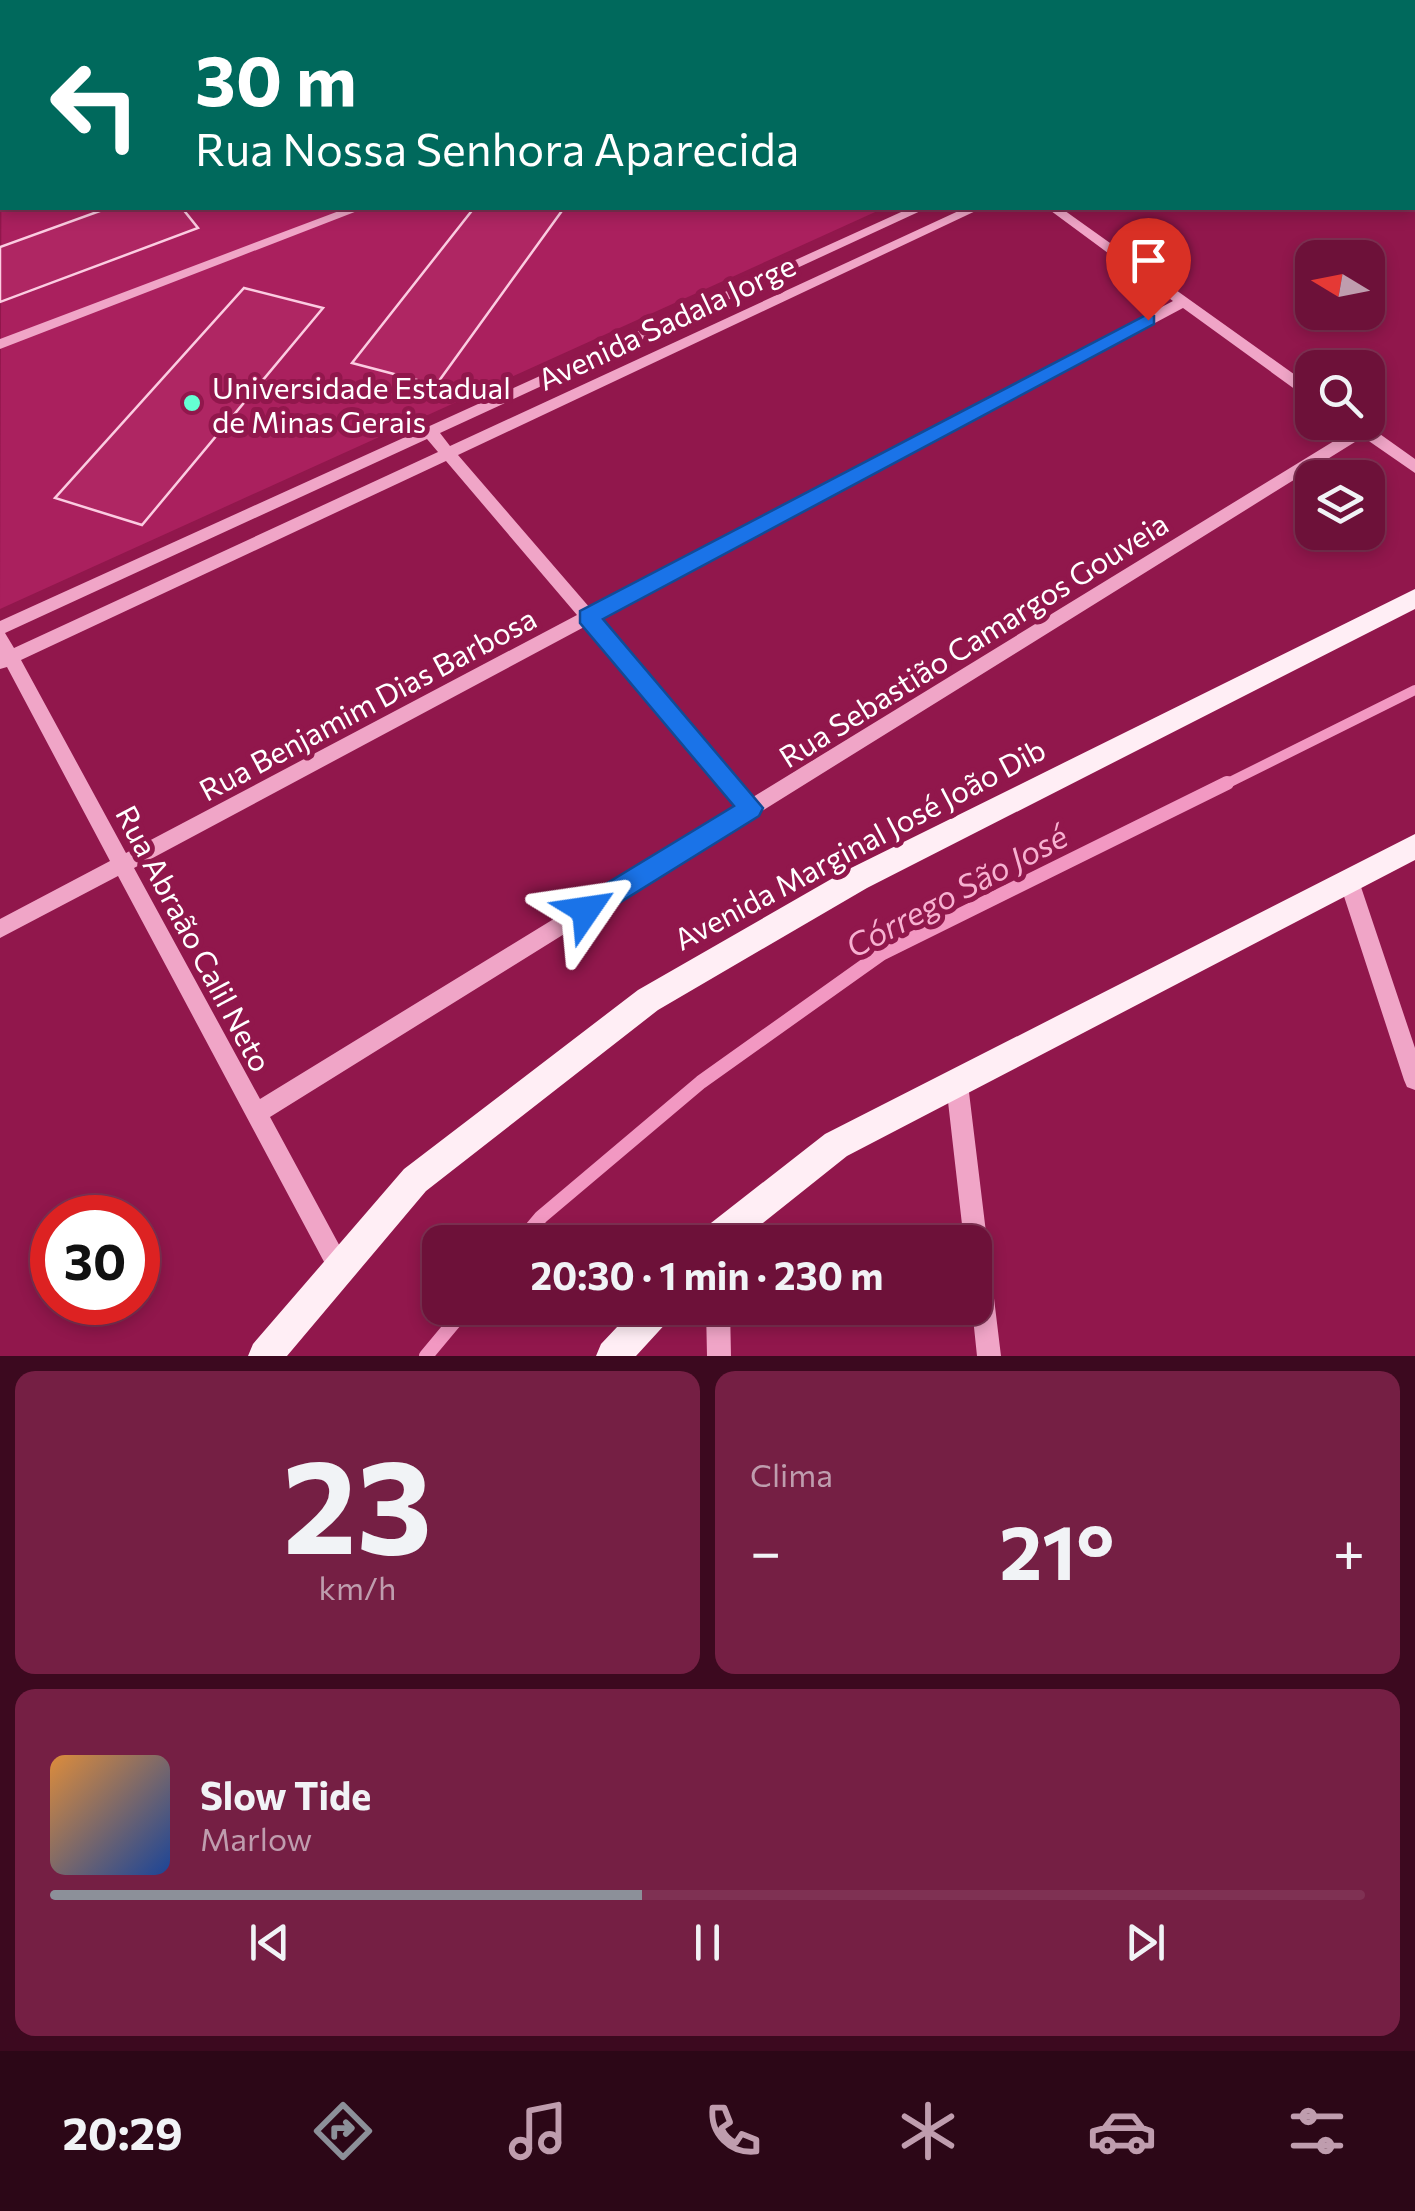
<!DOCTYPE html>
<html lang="pt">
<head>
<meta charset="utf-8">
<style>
  :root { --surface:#6d1139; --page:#751f44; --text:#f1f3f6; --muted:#bf9dae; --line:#7f3153; --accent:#8c9099 }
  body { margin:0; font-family:Commissioner,sans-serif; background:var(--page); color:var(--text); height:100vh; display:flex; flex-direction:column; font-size:38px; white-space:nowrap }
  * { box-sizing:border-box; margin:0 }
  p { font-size:32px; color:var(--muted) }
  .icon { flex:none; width:55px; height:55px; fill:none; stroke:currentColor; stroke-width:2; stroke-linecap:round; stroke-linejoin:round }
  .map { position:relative; height:1356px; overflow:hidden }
  .details { display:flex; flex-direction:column; gap:15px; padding:15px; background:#3c091f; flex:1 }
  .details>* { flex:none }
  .hud { position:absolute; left:0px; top:0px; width:1415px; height:210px; box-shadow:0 5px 15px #0003,0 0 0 2px var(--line); background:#00695c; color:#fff; overflow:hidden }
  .needle { width:65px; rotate:280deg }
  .tools { position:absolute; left:1295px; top:240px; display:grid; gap:20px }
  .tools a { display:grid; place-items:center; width:90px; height:90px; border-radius:20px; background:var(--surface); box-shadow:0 5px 15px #0003,0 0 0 2px var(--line); font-size:50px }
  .speed { position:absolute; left:30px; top:1195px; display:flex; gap:20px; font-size:50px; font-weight:700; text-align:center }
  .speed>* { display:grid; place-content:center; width:130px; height:130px; border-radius:50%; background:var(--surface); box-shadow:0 5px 15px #0003,0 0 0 2px var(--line); line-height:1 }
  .speed .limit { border:15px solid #d22; background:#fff; color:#111 }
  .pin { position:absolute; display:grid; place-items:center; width:85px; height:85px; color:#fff; margin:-102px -42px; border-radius:50% 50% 50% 0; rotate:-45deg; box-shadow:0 0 10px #0007 }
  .pin .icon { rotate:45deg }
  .me { position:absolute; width:110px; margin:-55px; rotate:58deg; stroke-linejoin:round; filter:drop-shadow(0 0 8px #0008) }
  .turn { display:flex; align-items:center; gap:35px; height:210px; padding:0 30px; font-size:45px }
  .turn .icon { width:130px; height:130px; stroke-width:2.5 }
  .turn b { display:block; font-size:70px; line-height:85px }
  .big { font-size:75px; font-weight:700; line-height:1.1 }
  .details .widget { flex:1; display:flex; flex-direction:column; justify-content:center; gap:15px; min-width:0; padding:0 35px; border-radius:20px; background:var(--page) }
  .details .dial { align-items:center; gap:0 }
  .dial b { font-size:130px; line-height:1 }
  .song { display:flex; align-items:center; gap:30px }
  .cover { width:120px; height:120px; border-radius:15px; background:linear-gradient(135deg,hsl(30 70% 55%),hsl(220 70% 35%)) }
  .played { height:10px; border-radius:5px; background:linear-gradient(90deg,var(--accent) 45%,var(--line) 45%) }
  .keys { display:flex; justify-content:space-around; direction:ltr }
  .heat { display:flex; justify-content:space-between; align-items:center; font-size:55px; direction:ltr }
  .details .tiles { flex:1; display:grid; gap:15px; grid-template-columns:1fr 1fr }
  .widget:last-child { grid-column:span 2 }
  .trip { position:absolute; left:422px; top:1225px; width:570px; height:100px; border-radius:20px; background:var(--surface); box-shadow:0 5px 15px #0003,0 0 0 2px var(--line); font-weight:700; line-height:100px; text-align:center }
  .tabs { display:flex; height:160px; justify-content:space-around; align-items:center; background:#2c0717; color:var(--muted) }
  .tabs .icon { width:70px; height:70px }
  .tabs .on { color:var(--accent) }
  .tabs b { font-size:45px; color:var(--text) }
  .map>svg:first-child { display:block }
  .green { fill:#aa205e }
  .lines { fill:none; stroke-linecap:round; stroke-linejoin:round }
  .stream-far1 { stroke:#f298c2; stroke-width:10 }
  .stream { stroke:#f298c2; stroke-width:14 }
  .building { fill:#af2663; stroke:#fbcce1; stroke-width:2.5 }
  .minor { fill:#f0a5c7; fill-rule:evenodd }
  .major { fill:#ffeef5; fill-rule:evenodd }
  .route { fill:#1a73e8; stroke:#114b97; stroke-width:2.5 }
  .poi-dot { fill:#64ffd3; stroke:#91174c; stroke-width:4 }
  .labels { text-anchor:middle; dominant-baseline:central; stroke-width:10; stroke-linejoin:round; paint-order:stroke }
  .street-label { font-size:30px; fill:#fff; stroke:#91174c }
  .poi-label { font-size:30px; fill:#fff; stroke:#91174c; text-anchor:start }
  .water-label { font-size:32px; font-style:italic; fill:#f7b1d1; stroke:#91174c }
</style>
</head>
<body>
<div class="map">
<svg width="1415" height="1356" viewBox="0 0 1415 1356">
  <rect width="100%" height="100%" fill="#91174c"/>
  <path class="green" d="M 122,0 L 746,0 L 749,2 L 114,2 Z
    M 2,37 L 2,208 L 884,208 L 0,609 Z"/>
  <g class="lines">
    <path class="stream-far1" d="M 1222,786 L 1415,690"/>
    <path class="stream" d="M 520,1242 L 541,1217 L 701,1082 L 881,954 L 1227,783
      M 426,1356 L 466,1308"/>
  </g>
  <path class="building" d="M 108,208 L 182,208 L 198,228 L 0,302 L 0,247 Z
    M 474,208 L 564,208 L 436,385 L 352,363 Z
    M 244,288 L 323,308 L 142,525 L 55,498 Z"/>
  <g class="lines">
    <path class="minor" d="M 0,0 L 11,0 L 0,5 Z
      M 32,0 L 44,0 L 46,2 L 34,2 Z
      M 760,0 L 774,0 L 776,2 L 762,2 Z
      M 1168,0 L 1180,0 L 1181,2 L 1170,2 Z
      M 0,28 L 2,28 L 2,34 L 0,34 Z
      M 1412,142 L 1415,142 L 1415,150 L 1412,150 Z
      M 347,208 L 365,208 L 0,349 L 0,339 Z
      M 910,208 L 927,208 L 440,433 L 450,446 L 965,208 L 982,208 L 458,455 L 590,608 L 1173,301 L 1047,208 L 1061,208 L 1312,387 L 1312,399 L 1307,398 L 1183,308 L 600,619 L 753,797 L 1352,430 L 1345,422 L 1363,422 L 1415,459 L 1415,473 L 1363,437 L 270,1117 L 350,1265 L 346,1273 L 338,1277 L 330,1273 L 118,876 L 0,938 L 0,919 L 110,861 L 7,667 L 0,669 L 0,621 ZM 427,439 L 438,452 L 14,648 L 5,633 ZM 446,461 L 577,615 L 126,853 L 21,660 ZM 586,626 L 738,806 L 260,1099 L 134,868 Z
      M 1349,872 L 1356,875 L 1359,881 L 1415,1048 L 1415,1090 L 1407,1087 L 1404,1080 L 1339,881 L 1342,875 Z
      M 957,1073 L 965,1077 L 968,1084 L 1001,1356 L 977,1356 L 972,1308 L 975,1308 L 975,1242 L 964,1242 L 946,1084 L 949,1077 Z
      M 706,1308 L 730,1308 L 731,1356 L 707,1356 Z"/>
    <path class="major" d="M 1415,589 L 1415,609 L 867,888 L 658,1010 L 426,1191 L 287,1356 L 248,1356 L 253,1344 L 404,1169 L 638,990 L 847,870 Z
      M 1415,834 L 1415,860 L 847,1156 L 739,1242 L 698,1242 L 702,1230 L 825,1134 Z
      M 635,1308 L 674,1308 L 669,1320 L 636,1356 L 596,1356 L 601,1344 Z"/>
  </g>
  <path class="route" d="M 1148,314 L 1154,316 L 1154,324 L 603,619 L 763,808 L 759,816 L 595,918 L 576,918 L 573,910 L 576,902 L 734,806 L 580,623 L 580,611 Z"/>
  <circle class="poi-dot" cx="192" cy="403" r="10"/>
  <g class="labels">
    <g class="street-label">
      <text transform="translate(666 321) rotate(-25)">Avenida Sadala Jorge</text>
      <text transform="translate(973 639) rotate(-32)">Rua Sebastião Camargos Gouveia</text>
      <text transform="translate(367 703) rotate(-28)">Rua Benjamim Dias Barbosa</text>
      <text transform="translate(859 843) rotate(-28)">Avenida Marginal José João Dib</text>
      <text transform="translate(195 938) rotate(62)">Rua Abraão Calil Neto</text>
    </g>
    <g class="poi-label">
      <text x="212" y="386">Universidade Estadual<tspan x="212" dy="34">de Minas Gerais</tspan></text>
    </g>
    <g class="water-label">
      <text transform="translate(956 890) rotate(-28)">Córrego São José</text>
    </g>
  </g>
</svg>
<div class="tools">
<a><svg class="needle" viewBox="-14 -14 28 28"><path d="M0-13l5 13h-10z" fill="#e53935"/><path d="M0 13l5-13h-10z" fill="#bf9dae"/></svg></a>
<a><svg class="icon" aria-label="search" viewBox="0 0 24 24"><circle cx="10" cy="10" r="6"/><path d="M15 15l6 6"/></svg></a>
<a><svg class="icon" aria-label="layers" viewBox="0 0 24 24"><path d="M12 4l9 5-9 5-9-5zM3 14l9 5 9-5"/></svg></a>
</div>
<div class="speed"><div class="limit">30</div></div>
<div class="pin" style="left:1148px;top:320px;background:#d93025"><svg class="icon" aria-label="arrive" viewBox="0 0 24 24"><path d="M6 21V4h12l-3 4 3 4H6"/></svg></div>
<svg class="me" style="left:586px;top:910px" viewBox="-20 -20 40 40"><path d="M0-17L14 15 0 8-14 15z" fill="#1a73e8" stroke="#fff" stroke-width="4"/></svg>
<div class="trip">20:30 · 1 min · 230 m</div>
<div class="hud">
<div class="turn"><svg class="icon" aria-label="left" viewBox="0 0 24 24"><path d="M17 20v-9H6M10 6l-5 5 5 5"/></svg><div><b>30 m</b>Rua Nossa Senhora Aparecida</div></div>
</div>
</div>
<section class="details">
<div class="tiles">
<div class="widget dial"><b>23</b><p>km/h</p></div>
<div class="widget"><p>Clima</p>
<div class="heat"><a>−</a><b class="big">21°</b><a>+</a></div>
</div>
<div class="widget">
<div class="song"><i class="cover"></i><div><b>Slow Tide</b><p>Marlow</p></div></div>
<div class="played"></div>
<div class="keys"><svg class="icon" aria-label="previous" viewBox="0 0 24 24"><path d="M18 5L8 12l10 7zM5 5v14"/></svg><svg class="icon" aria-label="pause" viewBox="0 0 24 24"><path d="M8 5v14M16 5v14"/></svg><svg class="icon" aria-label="next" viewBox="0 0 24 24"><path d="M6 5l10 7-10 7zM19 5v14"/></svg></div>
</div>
</div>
</section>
<nav class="tabs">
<b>20:29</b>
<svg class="icon on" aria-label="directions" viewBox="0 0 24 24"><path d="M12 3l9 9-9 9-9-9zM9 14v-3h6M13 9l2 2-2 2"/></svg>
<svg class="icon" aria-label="music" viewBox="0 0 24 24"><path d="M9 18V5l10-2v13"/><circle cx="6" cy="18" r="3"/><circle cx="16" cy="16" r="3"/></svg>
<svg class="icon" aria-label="phone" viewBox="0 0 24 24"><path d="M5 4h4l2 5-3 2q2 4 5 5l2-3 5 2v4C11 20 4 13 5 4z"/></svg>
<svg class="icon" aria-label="climate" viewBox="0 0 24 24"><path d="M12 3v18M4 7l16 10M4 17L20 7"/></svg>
<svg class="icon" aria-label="car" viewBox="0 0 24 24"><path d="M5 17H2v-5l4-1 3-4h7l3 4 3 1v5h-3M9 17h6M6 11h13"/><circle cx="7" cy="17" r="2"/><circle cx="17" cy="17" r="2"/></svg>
<svg class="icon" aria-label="filters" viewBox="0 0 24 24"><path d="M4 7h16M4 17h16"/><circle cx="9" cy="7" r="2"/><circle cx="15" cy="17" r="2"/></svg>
</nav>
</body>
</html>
